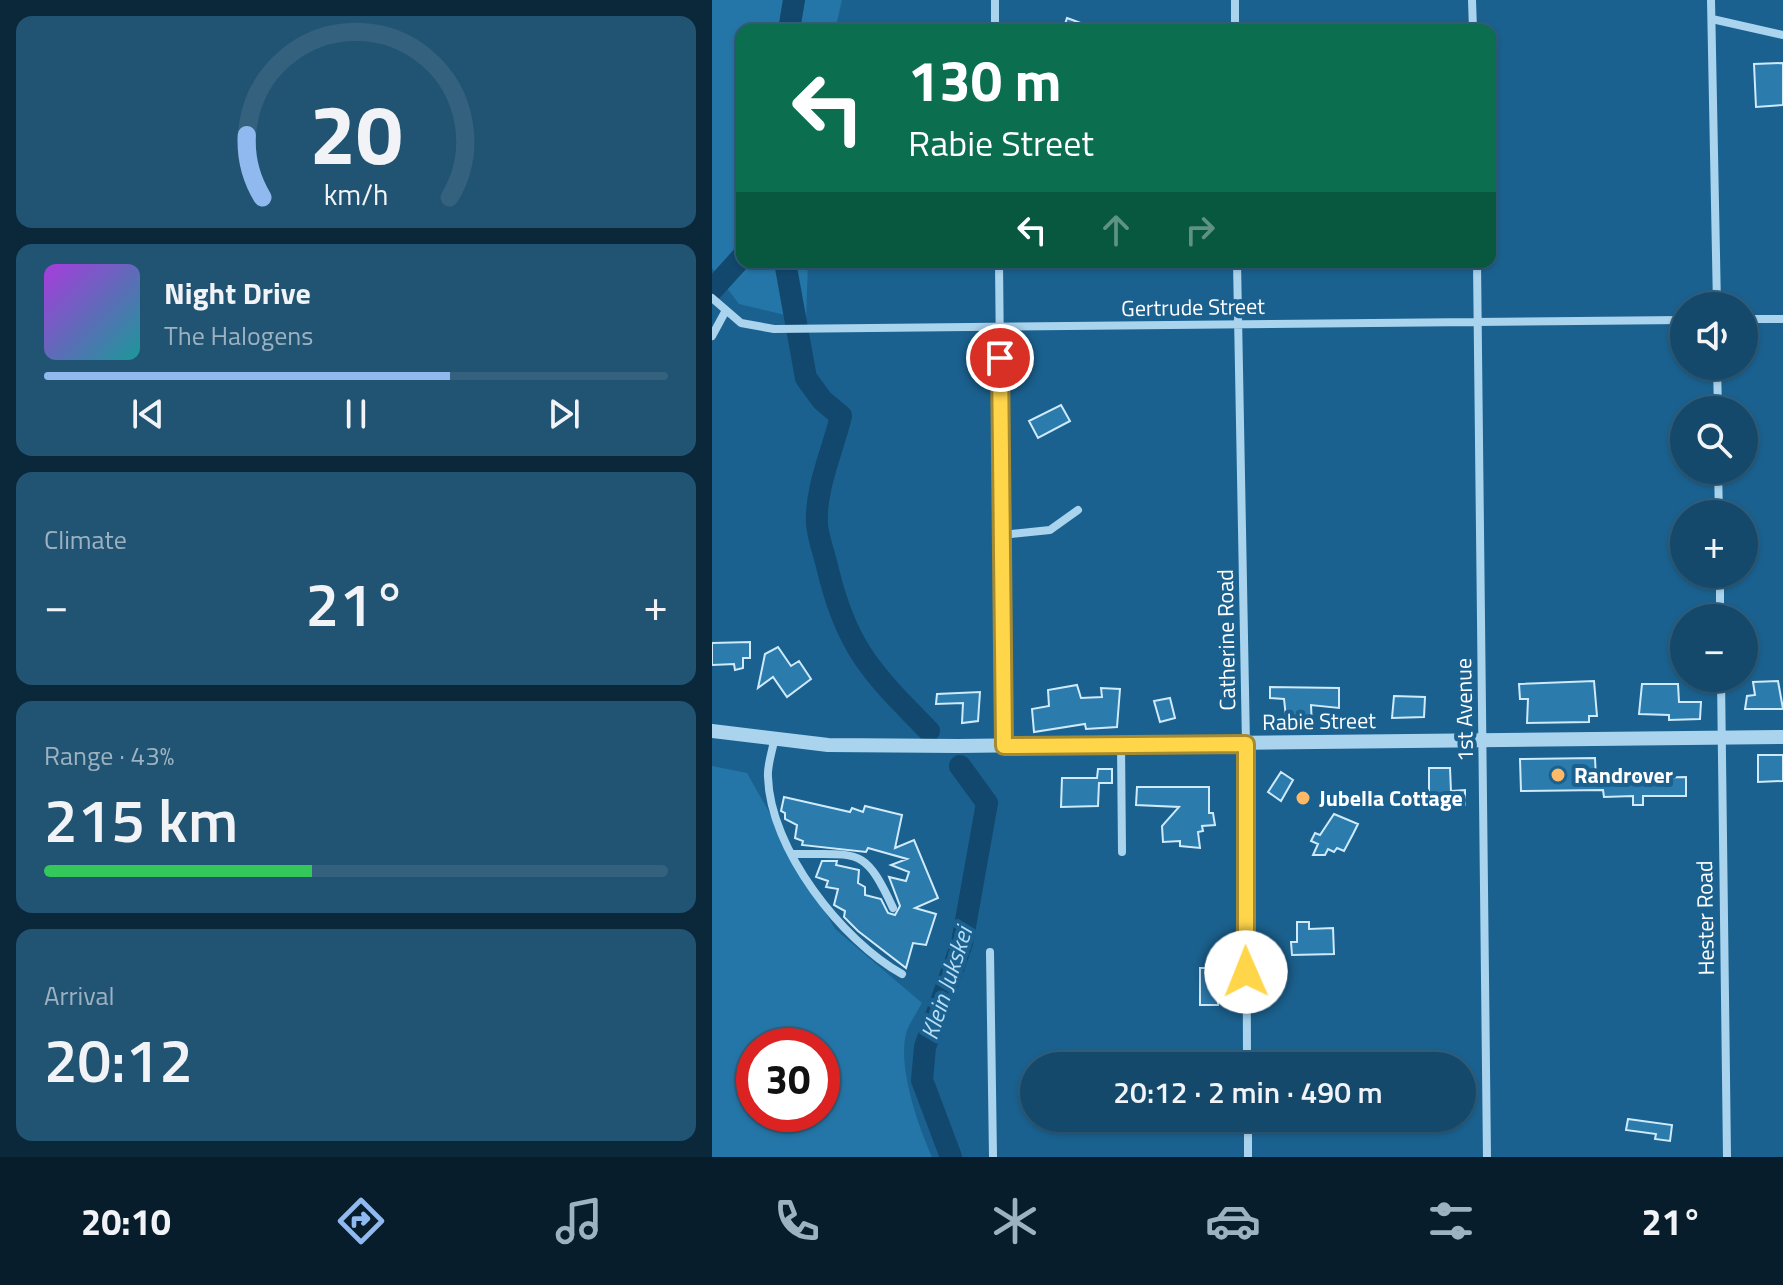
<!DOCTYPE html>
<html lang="en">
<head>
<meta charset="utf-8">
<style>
  :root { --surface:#14496b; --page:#215373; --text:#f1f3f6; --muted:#9db2c1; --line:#33617e; --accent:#90b9f0 }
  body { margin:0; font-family:"Titillium Web",sans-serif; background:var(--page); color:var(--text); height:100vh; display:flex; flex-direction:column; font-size:30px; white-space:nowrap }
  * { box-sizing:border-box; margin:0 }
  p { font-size:26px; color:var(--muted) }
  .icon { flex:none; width:44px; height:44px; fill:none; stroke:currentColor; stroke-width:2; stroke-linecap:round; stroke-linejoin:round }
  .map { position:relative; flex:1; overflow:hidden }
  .side { display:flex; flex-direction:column; gap:16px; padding:16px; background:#0b283b; width:712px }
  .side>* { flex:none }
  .hud { position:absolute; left:24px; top:24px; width:760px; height:244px; border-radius:16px; box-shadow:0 2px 6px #0004,0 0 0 2px var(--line); background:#0b6e4f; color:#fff; overflow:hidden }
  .fabs { position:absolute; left:958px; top:292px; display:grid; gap:16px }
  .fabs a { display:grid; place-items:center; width:88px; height:88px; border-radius:50%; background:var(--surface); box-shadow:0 2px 6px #0004,0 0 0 2px var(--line); font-size:40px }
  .speed { position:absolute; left:24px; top:1028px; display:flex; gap:16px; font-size:40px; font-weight:700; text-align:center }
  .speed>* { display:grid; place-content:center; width:104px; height:104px; border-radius:50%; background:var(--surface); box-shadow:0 2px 6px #0004,0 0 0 2px var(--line); line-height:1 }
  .speed .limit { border:12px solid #d22; background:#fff; color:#111 }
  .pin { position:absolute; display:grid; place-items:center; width:68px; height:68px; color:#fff; margin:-34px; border:4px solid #fff; border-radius:50%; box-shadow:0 2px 8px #0007 }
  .me { position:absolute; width:88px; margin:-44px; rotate:359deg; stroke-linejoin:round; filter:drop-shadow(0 0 6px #0008) }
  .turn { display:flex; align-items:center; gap:28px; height:168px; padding:0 40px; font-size:36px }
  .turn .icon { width:104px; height:104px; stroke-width:2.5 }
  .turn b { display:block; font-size:56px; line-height:68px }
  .lanes { display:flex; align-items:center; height:76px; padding:0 40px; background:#0003; justify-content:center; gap:40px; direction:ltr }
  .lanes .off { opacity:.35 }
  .big { font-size:60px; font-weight:600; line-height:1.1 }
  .side .widget { flex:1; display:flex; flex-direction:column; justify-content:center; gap:12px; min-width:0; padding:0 28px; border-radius:16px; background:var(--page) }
  .side .dial { align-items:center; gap:0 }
  .dial svg { height:208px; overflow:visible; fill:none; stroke:var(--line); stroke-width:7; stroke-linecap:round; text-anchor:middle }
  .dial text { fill:var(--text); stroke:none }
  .song { display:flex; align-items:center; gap:24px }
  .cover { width:96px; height:96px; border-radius:12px; background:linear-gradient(135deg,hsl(280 70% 55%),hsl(180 70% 35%)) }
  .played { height:8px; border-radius:4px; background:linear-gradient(90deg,var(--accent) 65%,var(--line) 65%) }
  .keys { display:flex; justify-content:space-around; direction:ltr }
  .heat { display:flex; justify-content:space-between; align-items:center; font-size:44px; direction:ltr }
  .charge { height:12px; border-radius:6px; background:linear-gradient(90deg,#34c759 43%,var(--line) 0) }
  .trip { position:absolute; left:308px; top:1052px; width:456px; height:80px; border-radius:40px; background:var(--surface); box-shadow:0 2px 6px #0004,0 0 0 2px var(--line); font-weight:600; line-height:80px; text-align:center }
  .dock { display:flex; height:128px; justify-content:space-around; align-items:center; background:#081d2b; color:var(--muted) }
  .dock .icon { width:56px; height:56px }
  .dock .active { color:var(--accent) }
  .dock b { font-size:36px; color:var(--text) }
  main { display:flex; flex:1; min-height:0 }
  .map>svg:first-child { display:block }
  .green { fill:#2576a8; fill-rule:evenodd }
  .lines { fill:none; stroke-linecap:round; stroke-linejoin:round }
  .river { stroke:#12486d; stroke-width:22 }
  .building { fill:#2b7bad; stroke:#cfeafa; stroke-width:2 }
  .minor { stroke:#aad4ee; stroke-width:8 }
  .tertiary { stroke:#aad4ee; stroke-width:14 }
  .route-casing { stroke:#a68a30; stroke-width:20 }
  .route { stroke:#ffd54a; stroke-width:14 }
  .poi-dot { fill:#feb967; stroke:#1b618f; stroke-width:3 }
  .labels { text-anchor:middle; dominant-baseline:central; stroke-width:8; stroke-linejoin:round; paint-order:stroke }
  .street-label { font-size:22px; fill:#fff; stroke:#1b618f }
  .poi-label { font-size:22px; font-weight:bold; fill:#fff; stroke:#1b618f; text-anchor:start }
  .water-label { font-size:24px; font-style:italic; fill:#b6ddf5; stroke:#1b618f }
</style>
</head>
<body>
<main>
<section class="side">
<div class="widget dial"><svg viewBox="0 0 100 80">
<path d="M14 69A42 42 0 1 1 86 69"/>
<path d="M14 69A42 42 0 0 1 8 45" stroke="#90b9f0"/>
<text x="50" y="56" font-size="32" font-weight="700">20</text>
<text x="50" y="72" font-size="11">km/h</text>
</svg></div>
<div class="widget">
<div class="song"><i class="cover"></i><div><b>Night Drive</b><p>The Halogens</p></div></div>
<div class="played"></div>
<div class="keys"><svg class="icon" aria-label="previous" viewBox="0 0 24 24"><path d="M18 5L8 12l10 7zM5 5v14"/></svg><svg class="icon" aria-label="pause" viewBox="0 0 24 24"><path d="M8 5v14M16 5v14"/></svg><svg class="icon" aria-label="next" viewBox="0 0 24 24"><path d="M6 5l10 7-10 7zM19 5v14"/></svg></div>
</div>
<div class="widget"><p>Climate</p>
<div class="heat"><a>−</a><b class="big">21°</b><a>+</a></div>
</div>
<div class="widget"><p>Range · 43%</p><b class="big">215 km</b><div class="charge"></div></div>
<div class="widget"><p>Arrival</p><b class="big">20:12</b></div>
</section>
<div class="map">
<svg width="1071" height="1157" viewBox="0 0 1071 1157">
  <rect width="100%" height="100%" fill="#1b618f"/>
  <path class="green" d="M 0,0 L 130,0 L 123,30 L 30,30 L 30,262 L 96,262 L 94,320 L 27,304 L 0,268 Z
    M 0,766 L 35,773 L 123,929 L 210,1003 C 205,1012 199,1021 195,1030 C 184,1064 206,1126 220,1157 L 0,1157 ZM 42,1046 L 110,1046 L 110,1114 L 42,1114 Z"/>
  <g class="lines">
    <path class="river" d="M 77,30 L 82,0
      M 73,262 L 94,378 L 110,400 L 129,416 C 121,450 103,488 105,524 C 106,538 112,553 115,566 C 134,648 160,673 217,731
      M 0,290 L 30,257
      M 239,1157 L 210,1080 L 213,1047 L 250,943 L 275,803 L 248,766"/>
  </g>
  <path class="building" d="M 355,18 L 385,29 L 385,30 L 351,30 Z
    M 1071,63 L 1071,105 L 1044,107 L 1042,64 Z
    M 349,405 L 358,421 L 326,438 L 317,421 Z
    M 38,642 L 38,658 L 31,658 L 31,668 L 23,670 L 22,664 L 0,665 L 0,643 Z
    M 66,647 L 79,666 L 87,661 L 99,679 L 75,697 L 61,677 L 46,688 L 53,654 Z
    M 882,681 L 885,716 L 877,716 L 877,722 L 815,723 L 816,699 L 808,699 L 807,684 Z
    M 1066,681 L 1071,709 L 1033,709 L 1035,696 L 1043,695 L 1041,682 Z
    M 930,684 L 966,684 L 967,702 L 989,702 L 988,719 L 957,720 L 957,715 L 927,714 Z
    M 365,685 L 369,698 L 390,697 L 389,688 L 408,689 L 405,727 L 374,729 L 373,724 L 322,732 L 320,709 L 337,706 L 336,690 Z
    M 558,687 L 627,688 L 627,708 L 599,705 L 600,726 L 575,726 L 572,699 L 558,698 Z
    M 268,692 L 266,721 L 250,723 L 251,703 L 224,704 L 225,694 Z
    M 682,696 L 713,697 L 712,717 L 680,718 Z
    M 458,698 L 463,718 L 448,722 L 442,701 Z
    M 1046,755 L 1071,755 L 1071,781 L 1046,782 Z
    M 883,758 L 884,779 L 974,777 L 974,796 L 931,796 L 931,805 L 921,805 L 921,796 L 892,797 L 891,790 L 809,791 L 808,759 Z
    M 717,768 L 738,768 L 739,791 L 753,790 L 753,805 L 717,806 Z
    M 386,769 L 400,769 L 400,783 L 387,783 L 386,806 L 349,807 L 350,778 L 385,778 Z
    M 569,772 L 581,780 L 569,801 L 556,792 Z
    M 425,787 L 497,787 L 497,813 L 501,813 L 503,825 L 490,826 L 491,831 L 486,832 L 488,848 L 468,846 L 468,841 L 451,842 L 450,826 L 467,807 L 424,805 Z
    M 72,797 L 138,812 L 140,808 L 151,812 L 153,806 L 190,815 L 183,848 L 202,840 L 226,898 L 203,908 L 224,914 L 214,945 L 201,943 L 194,968 L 146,931 L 132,917 L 133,911 L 122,905 L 126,889 L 114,887 L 116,881 L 104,877 L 110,861 L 125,861 L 124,865 L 147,870 L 146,883 L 153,887 L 153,895 L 169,899 L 176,913 L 183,915 L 188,906 L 177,877 L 194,881 L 197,872 L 179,865 L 195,859 L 156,848 L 154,852 L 90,845 L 91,841 L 83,838 L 85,825 L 73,819 L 73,813 L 69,811 Z
    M 622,814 L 646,824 L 641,834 L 632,851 L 625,848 L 622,852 L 616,849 L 613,855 L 601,855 L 606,844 L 599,841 L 603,833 L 608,835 Z
    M 585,922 L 597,922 L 597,929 L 621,928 L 622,954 L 580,955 L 579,942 L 585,942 Z
    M 488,968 L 503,968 L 503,974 L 506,974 L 506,1005 L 488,1005 Z
    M 612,1118 L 655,1118 L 655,1128 L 611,1127 Z
    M 916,1119 L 960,1125 L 958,1141 L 943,1139 L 944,1134 L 914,1130 Z"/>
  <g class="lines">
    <path class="minor" d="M 283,0 L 283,30
      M 523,0 L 523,30
      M 760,0 L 761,30
      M 999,0 L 1005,306
      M 1000,19 L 1071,35
      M 287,262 L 292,746
      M 525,262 L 534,744 L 535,1066
      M 765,262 L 775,1157
      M 0,298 L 29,323 L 62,329 L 972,320
      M 1032,319 L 1071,319
      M 0,336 L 13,312
      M 1005,366 L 1006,410
      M 1006,470 L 1007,514
      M 290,535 L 338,530 L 366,510
      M 1008,574 L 1008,618
      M 1009,678 L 1015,1157
      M 62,741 C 60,752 55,766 56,777 C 58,849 130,941 190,974
      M 409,744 L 410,852
      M 81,854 C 146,855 152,845 181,908
      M 278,952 L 281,1157
      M 536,1118 L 536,1157"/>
    <path class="tertiary" d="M 0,731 L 116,745 L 246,746 L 1071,737"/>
  </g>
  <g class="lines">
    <defs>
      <path id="route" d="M 288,358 L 292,746 L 534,744 L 534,972"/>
    </defs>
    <use href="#route" class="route-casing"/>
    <use href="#route" class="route"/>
  </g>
  <g class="poi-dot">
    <circle cx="846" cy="775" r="8"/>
    <circle cx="591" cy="798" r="8"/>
  </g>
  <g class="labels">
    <g class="street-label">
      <text transform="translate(481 307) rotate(-1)">Gertrude Street</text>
      <text transform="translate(514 640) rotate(-91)">Catherine Road</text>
      <text transform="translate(752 710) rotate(-91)">1st Avenue</text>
      <text transform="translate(607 721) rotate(-1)">Rabie Street</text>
      <text transform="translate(993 918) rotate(-91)">Hester Road</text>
    </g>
    <g class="poi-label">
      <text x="862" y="775">Randrover</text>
      <text x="607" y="798">Jubella Cottage</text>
    </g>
    <g class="water-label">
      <text transform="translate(234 983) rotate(-72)">Klein Jukskei</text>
    </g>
  </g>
</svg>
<div class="fabs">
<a><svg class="icon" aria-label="sound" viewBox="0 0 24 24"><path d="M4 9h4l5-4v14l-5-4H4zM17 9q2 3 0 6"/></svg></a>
<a><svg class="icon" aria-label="search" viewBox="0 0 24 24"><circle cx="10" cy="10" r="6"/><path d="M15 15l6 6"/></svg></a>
<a>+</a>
<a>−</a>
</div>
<div class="speed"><div class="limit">30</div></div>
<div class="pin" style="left:288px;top:358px;background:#d93025"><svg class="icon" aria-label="arrive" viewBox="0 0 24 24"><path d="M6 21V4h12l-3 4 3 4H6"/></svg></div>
<svg class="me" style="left:534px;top:972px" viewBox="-20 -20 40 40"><circle r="19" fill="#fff"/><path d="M0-13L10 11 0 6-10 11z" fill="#ffd54a"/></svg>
<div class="trip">20:12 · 2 min · 490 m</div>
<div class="hud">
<div class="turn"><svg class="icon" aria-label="left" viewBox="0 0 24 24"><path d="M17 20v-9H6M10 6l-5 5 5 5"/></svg><div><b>130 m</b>Rabie Street</div></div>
<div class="lanes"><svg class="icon" aria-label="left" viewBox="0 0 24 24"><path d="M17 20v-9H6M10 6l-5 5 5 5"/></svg><svg class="icon off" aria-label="ahead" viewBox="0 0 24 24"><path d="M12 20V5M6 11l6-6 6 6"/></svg><svg class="icon off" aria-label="right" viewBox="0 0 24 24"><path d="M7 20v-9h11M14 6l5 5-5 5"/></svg></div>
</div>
</div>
</main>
<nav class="dock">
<b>20:10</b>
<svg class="icon active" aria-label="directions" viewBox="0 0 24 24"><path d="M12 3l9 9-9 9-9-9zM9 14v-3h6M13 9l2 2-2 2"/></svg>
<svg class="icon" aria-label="music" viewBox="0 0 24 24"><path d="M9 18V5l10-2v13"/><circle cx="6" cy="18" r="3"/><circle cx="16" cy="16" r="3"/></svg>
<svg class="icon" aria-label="phone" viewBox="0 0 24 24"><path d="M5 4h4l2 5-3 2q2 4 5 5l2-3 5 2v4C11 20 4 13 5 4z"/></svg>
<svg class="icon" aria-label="climate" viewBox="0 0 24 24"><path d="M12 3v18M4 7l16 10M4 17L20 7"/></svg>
<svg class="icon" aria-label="car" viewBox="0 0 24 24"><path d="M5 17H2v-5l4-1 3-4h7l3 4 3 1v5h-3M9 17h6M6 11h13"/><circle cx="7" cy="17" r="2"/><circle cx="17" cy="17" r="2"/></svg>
<svg class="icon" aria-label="filters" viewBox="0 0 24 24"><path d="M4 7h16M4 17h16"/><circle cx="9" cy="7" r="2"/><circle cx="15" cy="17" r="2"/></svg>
<b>21°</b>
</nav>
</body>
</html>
